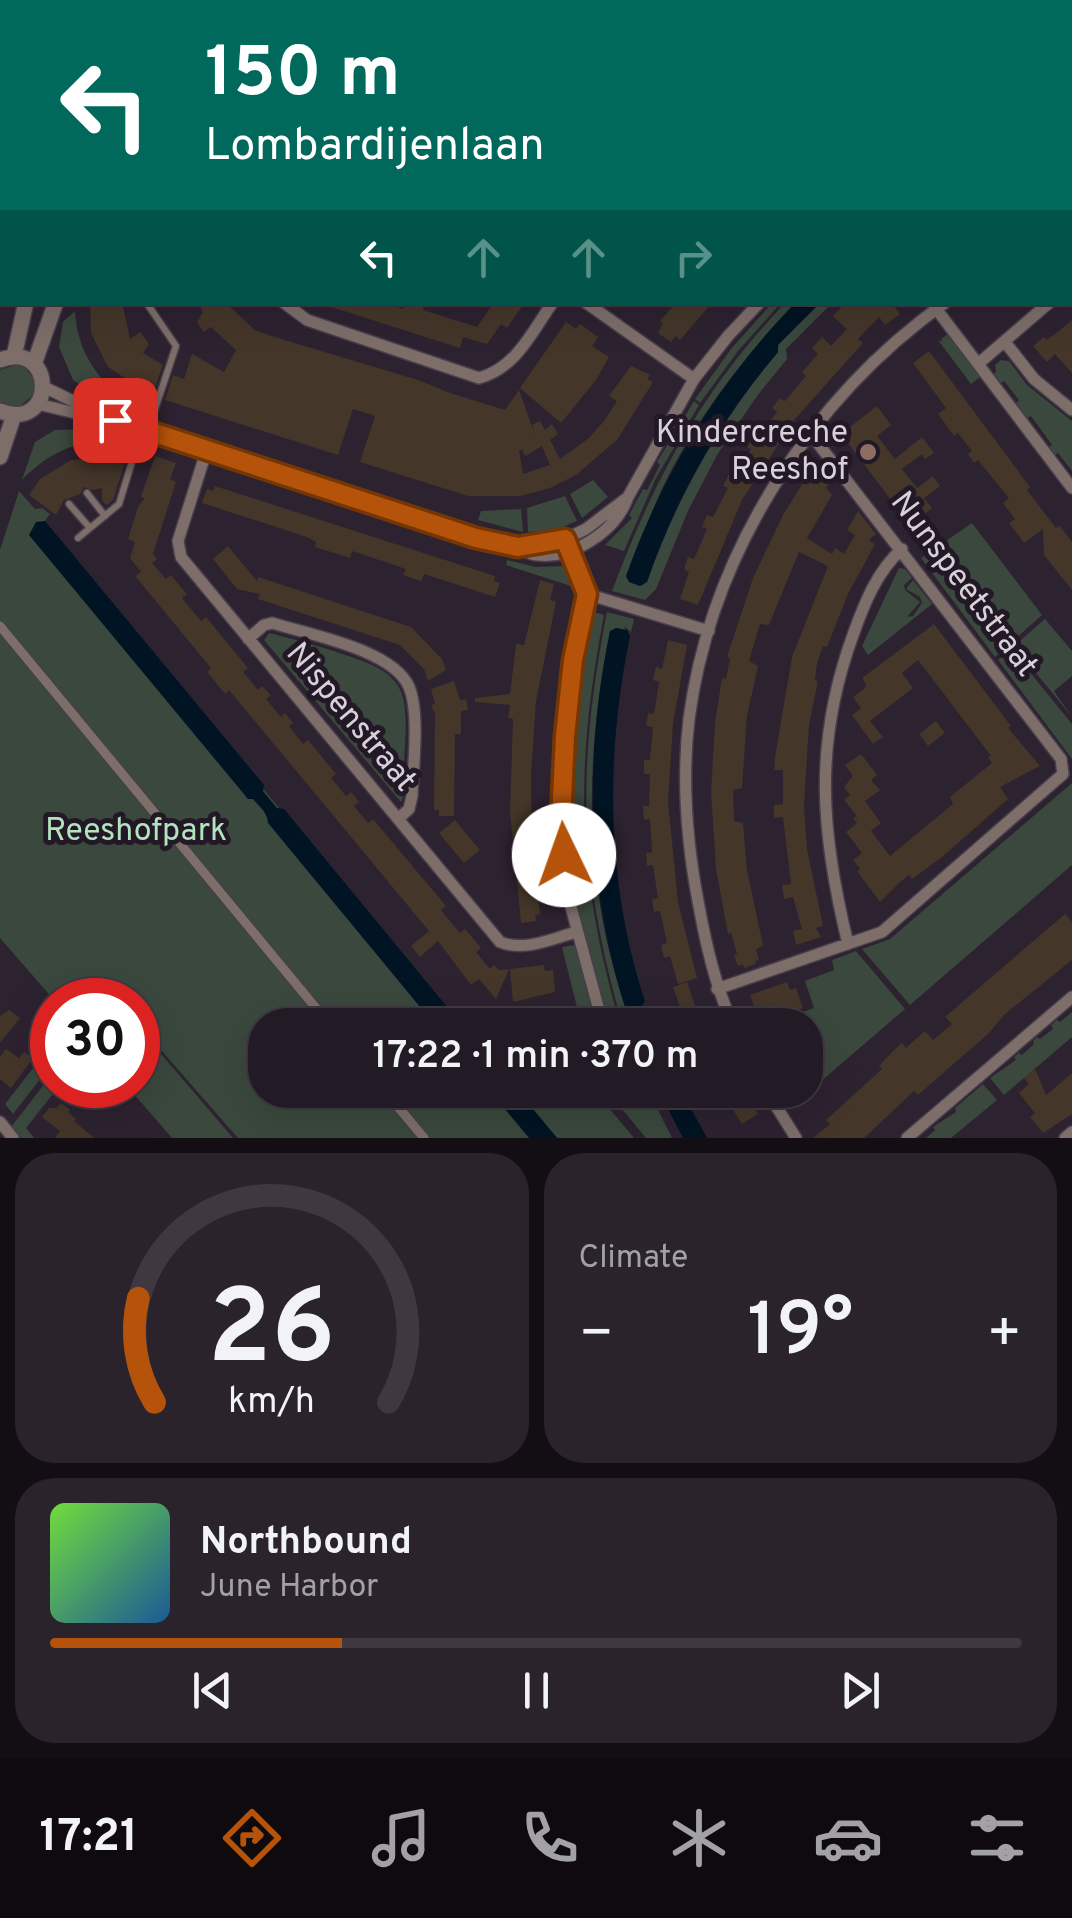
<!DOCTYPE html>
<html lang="en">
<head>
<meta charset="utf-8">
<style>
  :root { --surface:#221a24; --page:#2a232c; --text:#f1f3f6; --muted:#a2a1a6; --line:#3f3841; --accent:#b45309 }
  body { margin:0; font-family:Overpass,sans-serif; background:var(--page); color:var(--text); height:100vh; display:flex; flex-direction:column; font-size:38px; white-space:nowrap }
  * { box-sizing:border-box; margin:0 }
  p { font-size:32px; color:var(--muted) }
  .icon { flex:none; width:55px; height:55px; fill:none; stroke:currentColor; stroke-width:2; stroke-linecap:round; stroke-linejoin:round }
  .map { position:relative; height:1138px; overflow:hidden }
  .side { display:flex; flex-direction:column; gap:15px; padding:15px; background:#130e14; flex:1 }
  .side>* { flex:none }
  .guide { position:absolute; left:0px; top:0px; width:1072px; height:305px; box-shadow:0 10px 40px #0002,0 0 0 2px var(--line); background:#00695c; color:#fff; overflow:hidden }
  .speed { position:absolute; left:30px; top:978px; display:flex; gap:20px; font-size:50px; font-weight:700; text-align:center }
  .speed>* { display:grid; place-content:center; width:130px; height:130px; border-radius:50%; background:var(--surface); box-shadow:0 10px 40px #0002,0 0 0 2px var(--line); line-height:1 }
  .speed .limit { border:15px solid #d22; background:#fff; color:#111 }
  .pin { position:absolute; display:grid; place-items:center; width:85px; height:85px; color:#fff; margin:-42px; border-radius:20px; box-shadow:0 5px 15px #0006 }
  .me { position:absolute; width:110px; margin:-55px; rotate:357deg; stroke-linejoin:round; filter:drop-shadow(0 0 8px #0008) }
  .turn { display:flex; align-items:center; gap:35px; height:210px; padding:0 40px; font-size:45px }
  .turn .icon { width:130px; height:130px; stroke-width:2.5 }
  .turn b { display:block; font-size:70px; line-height:85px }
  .lanes { display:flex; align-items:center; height:95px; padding:0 40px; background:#0003; justify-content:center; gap:50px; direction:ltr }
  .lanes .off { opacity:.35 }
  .big { font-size:75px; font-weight:600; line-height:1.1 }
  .side .card { flex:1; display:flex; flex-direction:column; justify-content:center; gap:15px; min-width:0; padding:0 35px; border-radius:40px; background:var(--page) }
  .side .dial { align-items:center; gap:0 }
  .dial svg { height:260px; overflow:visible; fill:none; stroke:var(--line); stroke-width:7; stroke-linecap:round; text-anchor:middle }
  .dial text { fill:var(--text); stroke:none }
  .song { display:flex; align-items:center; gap:30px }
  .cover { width:120px; height:120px; border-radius:15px; background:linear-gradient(135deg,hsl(100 70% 55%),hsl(210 70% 35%)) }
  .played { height:10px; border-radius:5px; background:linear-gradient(90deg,var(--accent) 30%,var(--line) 30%) }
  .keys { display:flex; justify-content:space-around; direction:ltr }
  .heat { display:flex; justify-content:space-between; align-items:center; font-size:55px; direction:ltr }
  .side .tiles { flex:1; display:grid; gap:15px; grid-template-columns:1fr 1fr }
  .card:last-child { grid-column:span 2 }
  .trip { position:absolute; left:248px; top:1008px; width:575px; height:100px; border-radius:40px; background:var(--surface); box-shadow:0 10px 40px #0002,0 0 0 2px var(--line); font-weight:600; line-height:100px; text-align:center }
  .tabs { display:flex; height:160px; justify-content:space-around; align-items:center; background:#0e0a0e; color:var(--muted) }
  .tabs .icon { width:70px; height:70px }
  .tabs .current { color:var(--accent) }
  .tabs b { font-size:45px; color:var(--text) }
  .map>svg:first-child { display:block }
  .green { fill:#3a483d }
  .water { fill:#001423 }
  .building { fill:#443629; fill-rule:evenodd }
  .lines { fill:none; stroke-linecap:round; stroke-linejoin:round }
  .service-casing { stroke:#483e4b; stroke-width:9 }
  .pedestrian-casing { stroke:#483e4b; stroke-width:11 }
  .minor-casing { stroke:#483e4b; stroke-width:14 }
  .tertiary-casing { stroke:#483e4b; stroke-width:18 }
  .service { stroke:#7d6e6a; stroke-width:6 }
  .pedestrian { stroke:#7d6e6a; stroke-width:9 }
  .minor { stroke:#7d6e6a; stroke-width:11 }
  .tertiary { stroke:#7d6e6a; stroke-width:15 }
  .route-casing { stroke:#753606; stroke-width:25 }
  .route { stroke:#b45309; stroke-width:18 }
  .education-dot { fill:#8d6e63; stroke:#231926; stroke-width:4 }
  .labels { text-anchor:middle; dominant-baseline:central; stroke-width:10; stroke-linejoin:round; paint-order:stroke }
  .poi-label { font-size:32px; fill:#d8d1da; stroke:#231926; text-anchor:end }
  .street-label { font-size:32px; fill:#d8d1da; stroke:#231926 }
  .park-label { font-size:32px; fill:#b2e3be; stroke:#231926 }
</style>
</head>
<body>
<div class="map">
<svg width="1072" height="1138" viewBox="0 0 1072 1138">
  <rect width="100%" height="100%" fill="#2d2230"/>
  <path class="green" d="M 772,303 L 781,303 L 738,351 L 700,403 L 695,399 L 731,349 Z
    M 785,303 L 796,303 C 742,359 693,422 660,493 C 647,521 639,553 630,582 L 640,586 L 647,582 C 677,497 720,421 778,352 L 778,345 L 820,303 L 832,303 L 786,349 L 787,359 L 757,396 L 717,455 L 688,511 L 656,589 L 645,600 L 612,591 C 654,479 702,390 785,303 Z
    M 75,311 C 77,349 96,381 129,401 L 127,405 L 99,398 L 73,380 L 59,347 L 63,322 Z
    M 948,334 L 980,377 L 971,384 L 938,340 L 943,342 L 941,339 Z
    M 1001,360 L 1009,361 L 1027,385 L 1072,421 L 1072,471 L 1058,453 L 1053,456 L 1048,448 L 1052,445 L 1031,416 L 1026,419 L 1015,404 L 1019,400 L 1004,381 L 999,384 L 992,375 L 996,372 L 995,365 Z
    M 16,365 L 24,367 L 34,379 L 34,394 L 19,407 L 0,403 L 0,370 Z
    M 694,401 L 699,405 L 656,478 L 624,551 L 605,545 L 632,518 L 629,515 L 643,489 L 647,490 L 660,465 L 657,462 Z
    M 89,429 L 89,432 L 107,436 L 106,441 C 73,441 45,456 22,480 L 35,442 L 55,430 Z
    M 593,480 L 608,497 L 582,518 L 570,494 Z
    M 19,491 L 35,509 L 42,508 L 50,514 L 44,522 L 457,1025 L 265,1025 L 265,1090 L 511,1090 L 550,1138 L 238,1138 L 138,1024 L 138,1000 L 116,1000 L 107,990 L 103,1000 L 54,1000 L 0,938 L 0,550 Z
    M 565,496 L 577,521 L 555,530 L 528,532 L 527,508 Z
    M 521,509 L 523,532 L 478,520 L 481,511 Z
    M 972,523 L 1042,615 L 995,657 L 921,558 Z
    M 507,560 L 536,567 L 564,566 L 574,587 L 506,565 Z
    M 899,568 L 905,569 L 912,578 L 904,585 L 905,590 L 920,602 L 907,617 L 913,616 L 922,603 L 920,597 L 906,589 L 913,580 L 932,604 L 868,655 L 862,646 Z
    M 591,611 L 604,615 C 575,767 576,868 618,1017 L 604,1020 C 595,985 585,951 578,916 C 557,814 569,711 591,611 Z
    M 607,612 L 634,619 L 631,632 L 624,626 L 626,631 L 616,628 L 610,632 C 587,744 583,862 615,973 C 619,988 627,1001 633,1015 L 621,1019 C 578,868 577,765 607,612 Z
    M 1045,619 L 1072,651 L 1072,676 L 1054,691 L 1072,717 L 1014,646 Z
    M 269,633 C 294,639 362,657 383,671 C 394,678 402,689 404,702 C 409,731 401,763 405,793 L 401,802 L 264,640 Z
    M 1011,649 L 1072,724 L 1072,759 L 998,660 Z
    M 1072,783 L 1072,865 L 910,1005 L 862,949 L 890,939 Z
    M 575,945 L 591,1007 L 578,1011 L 562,947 Z
    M 856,951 L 905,1009 L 791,1107 L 781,1090 L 805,1090 L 805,1025 L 752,1025 L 787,1013 L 789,1017 L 814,1008 L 805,981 L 834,970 L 832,960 Z
    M 1072,1012 L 1072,1037 L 1004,1095 L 990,1078 L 1016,1060 L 1014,1057 L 1019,1053 L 1022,1055 L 1034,1044 L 1033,1041 L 1037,1037 L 1040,1039 L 1053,1029 L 1051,1025 L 1057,1020 L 1060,1022 Z
    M 138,1027 L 233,1138 L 172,1138 L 126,1085 L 138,1085 Z
    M 52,1044 L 52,1064 L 13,1114 L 5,1104 Z
    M 52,1074 L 52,1085 L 60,1085 L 26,1128 L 34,1138 L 21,1138 L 11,1127 Z
    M 983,1084 L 997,1100 L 951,1138 L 926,1138 L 935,1130 L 933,1127 L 956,1112 L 955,1108 Z
    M 517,1090 L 601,1090 L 604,1102 L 634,1138 L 557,1138 Z
    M 610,1090 L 648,1090 L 672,1138 L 646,1138 L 612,1097 Z"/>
  <path class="water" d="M 796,302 L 820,303 L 778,345 L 778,352 C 720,420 676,497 647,582 L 640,586 L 629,582 L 626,576 C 663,472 719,381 796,302 Z
    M 45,521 L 264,785 L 263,791 L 277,808 L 284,809 L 462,1025 L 435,1025 L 268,823 C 268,813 259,806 253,799 L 248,799 L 29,535 L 36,522 Z
    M 616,628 L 627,630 L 630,636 C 605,758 606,882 645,1001 L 642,1006 L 652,1025 L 636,1025 L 631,1010 L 625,1007 C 586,884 584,758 610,631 Z
    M 489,1090 L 517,1090 L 557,1138 L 529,1138 Z
    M 658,1090 L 681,1090 L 707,1138 L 683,1138 Z"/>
  <path class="building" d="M 90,302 L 122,302 L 130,339 L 140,332 L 149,344 L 143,353 L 163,365 L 152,396 L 108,367 L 91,333 Z
    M 198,302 L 225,302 L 255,330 L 271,336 L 418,380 L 450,393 L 505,410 L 519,390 L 536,438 L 532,425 L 540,421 L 545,430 L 552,424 L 558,434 L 550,440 L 560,459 L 589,438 L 604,421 L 617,401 L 609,396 L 631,366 L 650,375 L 647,379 L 653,382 L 617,440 L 576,475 L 550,488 L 520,496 L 468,496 L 360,462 L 375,416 L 353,409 L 338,455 L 165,400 L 173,375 L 184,379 L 192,354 L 224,372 L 236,350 L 211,327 L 204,332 L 197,322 L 203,312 ZM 542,446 L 550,465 L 523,474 L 519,451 L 524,449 L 522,451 L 526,456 Z
    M 326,302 L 383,302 L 403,309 L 405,304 L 412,306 L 417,302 L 424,305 L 423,310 L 477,327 L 494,302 L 525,302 L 507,328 L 501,324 L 487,344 L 463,337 L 460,348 L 325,305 Z
    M 677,302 L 713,302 L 680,340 L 675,336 L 671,342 L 658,333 L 663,323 L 660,321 Z
    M 836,302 L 891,302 L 900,314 L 885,325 L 879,317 L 858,339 L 863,343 L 795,419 L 742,500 L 698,605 L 680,599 L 689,572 L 684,569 L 688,557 L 694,559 L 707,529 L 702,527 L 707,515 L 713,517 L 728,488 L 723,486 L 729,474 L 734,477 L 751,449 L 746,446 L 753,435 L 758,438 L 777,412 L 772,408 L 780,398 L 785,401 L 806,376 L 802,372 L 818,354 L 812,348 L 822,337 L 831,346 L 847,329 L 833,316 L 841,308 Z
    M 1072,320 L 1072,373 L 1055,354 L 1047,362 L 1033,346 L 1044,337 L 1046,340 L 1054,335 Z
    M 566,322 L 576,329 L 580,324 L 598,337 L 592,346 L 609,357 L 596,380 L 561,423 L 520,388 Z
    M 929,351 L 1030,487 L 1027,490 L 1056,528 L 1060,526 L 1072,542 L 1072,590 L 1044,555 L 1043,529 L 1024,543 L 1009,523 L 1015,519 L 1003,503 L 1009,498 L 978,460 L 974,463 L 968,454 L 972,451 L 958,433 L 954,436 L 938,414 L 946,408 L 913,363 Z
    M 877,406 L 891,425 L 877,436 L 895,459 L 922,437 L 934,453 L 925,459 L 922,454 L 902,469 L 917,488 L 933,476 L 940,486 L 924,498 L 932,508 L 910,525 L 841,434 Z
    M 109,456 L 126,459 L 113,500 L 107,505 L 102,501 L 102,488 L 93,490 L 84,487 L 80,494 L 64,500 L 56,515 L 29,495 L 40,479 L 71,460 Z
    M 155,456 L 176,463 L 170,479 L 176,482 L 153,554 L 157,559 L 152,563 L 166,579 L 171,575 L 187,594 L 182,598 L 201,621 L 206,617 L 248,668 L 243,672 L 258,690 L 262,686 L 271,695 L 266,699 L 281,717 L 285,713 L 293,723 L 289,726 L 303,744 L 308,740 L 336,774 L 331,778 L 346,796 L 351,792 L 359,802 L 354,806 L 368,823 L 373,819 L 446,906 L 441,910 L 460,933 L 465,929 L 481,948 L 476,952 L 490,969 L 494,965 L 499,970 L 509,969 L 496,999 L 479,979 L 471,985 L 438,941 L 420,957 L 411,946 L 429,931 L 229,690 L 225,694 L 207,672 L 211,668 L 135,576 L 141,572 L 130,558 L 135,542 L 128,539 L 138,507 L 145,498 L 141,497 Z
    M 813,467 L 818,470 L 821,467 L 830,474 L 828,477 L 832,480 L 826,488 L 832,495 L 807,538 L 832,554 L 835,548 L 844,554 L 855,535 L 847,530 L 858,511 L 876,534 L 869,540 L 875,544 L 848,594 L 827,647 L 823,646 L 817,663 L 815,680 L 818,681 L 809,725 L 804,805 L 807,849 L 823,926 L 816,928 L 821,937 L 796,945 L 793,931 L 802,929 L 793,897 L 784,899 L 782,885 L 791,884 L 783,817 L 774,818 L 774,805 L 783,804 L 783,770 L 774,770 L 775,757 L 792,657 L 828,566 L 799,552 L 769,625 L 760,624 L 749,661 L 758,666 L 747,716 L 742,788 L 733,790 L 734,821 L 743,823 L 747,870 L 763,945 L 756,950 L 759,960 L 755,961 L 756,964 L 744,968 L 743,964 L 738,966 L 734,955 L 737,954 L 731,933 L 728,934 L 716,869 L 711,792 L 715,722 L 722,678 L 726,679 L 730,658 L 727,657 L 753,578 L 783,515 Z
    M 215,486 L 495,576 L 494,581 L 500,583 L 495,597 L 424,574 L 421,581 L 403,575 L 406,569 L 352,551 L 350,558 L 315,547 L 316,542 L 307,537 L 202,503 L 207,489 L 213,491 Z
    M 228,546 L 257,581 L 258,577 L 411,627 L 442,659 L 446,670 L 428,681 L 424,669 L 400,645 L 258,599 L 260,594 L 237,589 L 213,559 Z
    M 540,580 L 554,584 L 550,600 L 556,602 L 536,701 L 531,775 L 532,853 L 540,914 L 535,915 L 536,921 L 521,923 L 510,812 L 513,719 L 508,718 L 510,705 L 475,702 L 475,698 L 510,694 L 516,644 L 524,645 Z
    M 934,624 L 1011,726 L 1008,728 L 1040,766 L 1000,787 L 1008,799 L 942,857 L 912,879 L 909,875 L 900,882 L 880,902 L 857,871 L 860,869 L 853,860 L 862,853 L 846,832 L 857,823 L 853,818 L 857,816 L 844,800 L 850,795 L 844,787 L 853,776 L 845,765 L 861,754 L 877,775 L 871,780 L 880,790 L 865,801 L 881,823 L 871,831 L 890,856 L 953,804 L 950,797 L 992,763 L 988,757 L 991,756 L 918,660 L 902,673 L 913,688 L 870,721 L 883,737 L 873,744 L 852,715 L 861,708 L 853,697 L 865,688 L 866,684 L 862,678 Z
    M 668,640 L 687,645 L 673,724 L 668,802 L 678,902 L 697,978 L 678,984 L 670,956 L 664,958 L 661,945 L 667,943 L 660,911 L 654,912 L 652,899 L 658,898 L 653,865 L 647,866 L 646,853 L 652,852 L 650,819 L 644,820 L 643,806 L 649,806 L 650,774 L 644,774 L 644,760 L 650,760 L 653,727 L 646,726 L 648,713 L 654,714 L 659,682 L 653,680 L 656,667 L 662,669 Z
    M 454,681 L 460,700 L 466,699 L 468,710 L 461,711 L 461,734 L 455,734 L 454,816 L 439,816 L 439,810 L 434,810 L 435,714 L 431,705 L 435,704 L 431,689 Z
    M 936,721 L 945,733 L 928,746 L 919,734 Z
    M 455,820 L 480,850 L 464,863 L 439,833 Z
    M 1065,914 L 1072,922 L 1072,960 L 1005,1014 L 988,1034 L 918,1095 L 914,1091 L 864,1138 L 813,1138 L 830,1124 L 826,1120 L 882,1069 L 879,1066 L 893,1051 L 902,1043 L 906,1048 L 925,1031 L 933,1040 L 952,1024 L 945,1017 Z
    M 544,965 L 545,971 L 553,970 L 555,992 L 513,1002 L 510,969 Z
    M 687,982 L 698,1015 L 708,1011 L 714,1025 L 675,1025 L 685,1021 L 673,987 Z
    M 787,982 L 790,990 L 796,988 L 803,1008 L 760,1022 L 750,995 Z
    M 9,1010 L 20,1018 L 0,1043 L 0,1016 Z
    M 6,1049 L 19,1058 L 24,1052 L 33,1058 L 11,1088 L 0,1079 L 0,1057 Z
    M 1035,1069 L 1046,1095 L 1072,1073 L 1072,1114 L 1043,1133 L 1030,1117 L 1035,1113 L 1019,1093 L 1029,1084 L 1024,1078 Z
    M 721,1090 L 744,1090 L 758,1114 L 742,1124 Z
    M 61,1103 L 70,1110 L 68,1112 L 76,1119 L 74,1121 L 94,1138 L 55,1138 L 60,1131 L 42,1117 L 49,1108 L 56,1108 Z"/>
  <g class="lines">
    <defs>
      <path id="service" d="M 146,302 L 176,346 L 148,430
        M 87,493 L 105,516
        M 69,504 L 90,528
        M 78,538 L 119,504 L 142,429"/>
      <path id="pedestrian" d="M 0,626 L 330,1025
        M 384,1090 L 424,1138"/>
      <path id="minor" d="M 462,0 L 464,2
        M 684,0 L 686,2
        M 912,0 L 914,2
        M 305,2 L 306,0
        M 449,2 L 449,0
        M 955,2 L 958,0
        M 1070,107 L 1072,107
        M 1070,237 L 1072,236
        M 1070,286 L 1072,284
        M 283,302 L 307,320 L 479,378 C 516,368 532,332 553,302
        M 585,302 L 694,379
        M 931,302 L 1072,488
        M 1005,342 L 1034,379 L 1072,410
        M 978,364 L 1050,302
        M 44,387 L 75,402 L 82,409 L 476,538 C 489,541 503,542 516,546 C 524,549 528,555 538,555 C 573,559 616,531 628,497 L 586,529 L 565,539 L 518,547
        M 38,404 L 75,413 L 82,409
        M 207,449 L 178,541 L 181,557 L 500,942 C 524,952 552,939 576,932
        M 628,497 L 694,379 L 728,336 L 760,302
        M 568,547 L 587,594 L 573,660 L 561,819 L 567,892 L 603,1025
        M 587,594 L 709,631
        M 248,639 L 264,625 L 272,623 C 308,634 394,650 409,687 C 420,713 413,767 412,796 L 409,809 L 398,819
        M 848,944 C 821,833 813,745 853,635 C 864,604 877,571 902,549
        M 717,989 L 882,932 L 1063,774 L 1061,759 L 810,433
        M 733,1025 C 715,985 706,945 698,901 C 687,843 682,778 689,719 C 711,553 811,398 946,302
        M 766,1090 L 796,1138
        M 0,1122 L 13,1138
        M 907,1138 L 1072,997
        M 1065,1138 L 1072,1132"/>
      <path id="tertiary" d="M 120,2 L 121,0
        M 153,2 L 154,0
        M 14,356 L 26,302
        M 0,360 C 56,339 57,433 0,411
        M 34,364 L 56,302
        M 0,457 L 14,415"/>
    </defs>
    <use href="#service" class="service-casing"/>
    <use href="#pedestrian" class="pedestrian-casing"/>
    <use href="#minor" class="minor-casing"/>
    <use href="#tertiary" class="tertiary-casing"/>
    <use href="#service" class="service"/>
    <use href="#pedestrian" class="pedestrian"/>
    <use href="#minor" class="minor"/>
    <use href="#tertiary" class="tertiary"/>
  </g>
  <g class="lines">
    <defs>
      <path id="route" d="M 115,420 L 476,538 L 518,547 L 565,539 L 587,594 L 573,660 L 565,736 L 561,819 L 564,855"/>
    </defs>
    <use href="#route" class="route-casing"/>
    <use href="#route" class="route"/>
  </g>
  <circle class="education-dot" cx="868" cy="452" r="10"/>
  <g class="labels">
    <g class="poi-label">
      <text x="848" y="434">Kindercreche<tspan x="848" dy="37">Reeshof</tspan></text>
    </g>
    <g class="street-label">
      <text transform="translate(963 585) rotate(53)">Nunspeetstraat</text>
      <text transform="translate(350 718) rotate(50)">Nispenstraat</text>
    </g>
    <g class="park-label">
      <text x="136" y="832">Reeshofpark</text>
    </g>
  </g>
</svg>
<div class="speed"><div class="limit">30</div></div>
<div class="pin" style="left:115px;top:420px;background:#d93025"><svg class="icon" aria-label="arrive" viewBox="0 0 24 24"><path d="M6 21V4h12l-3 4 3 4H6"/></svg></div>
<svg class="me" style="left:564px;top:855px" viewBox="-20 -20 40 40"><circle r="19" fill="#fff"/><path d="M0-13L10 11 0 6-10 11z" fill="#b45309"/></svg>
<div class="trip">17:22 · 1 min · 370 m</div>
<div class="guide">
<div class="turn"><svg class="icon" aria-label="left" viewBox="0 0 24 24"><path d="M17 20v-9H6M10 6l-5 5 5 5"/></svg><div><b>150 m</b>Lombardijenlaan</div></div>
<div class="lanes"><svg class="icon" aria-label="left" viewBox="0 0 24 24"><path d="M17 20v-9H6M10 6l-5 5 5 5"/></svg><svg class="icon off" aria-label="ahead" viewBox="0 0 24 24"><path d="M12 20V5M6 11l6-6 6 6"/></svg><svg class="icon off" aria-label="ahead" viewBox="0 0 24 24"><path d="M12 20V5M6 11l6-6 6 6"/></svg><svg class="icon off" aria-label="right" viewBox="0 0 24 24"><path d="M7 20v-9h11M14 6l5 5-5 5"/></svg></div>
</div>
</div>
<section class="side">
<div class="tiles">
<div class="card dial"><svg viewBox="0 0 100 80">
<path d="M14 69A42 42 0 1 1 86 69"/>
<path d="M14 69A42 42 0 0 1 9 37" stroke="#b45309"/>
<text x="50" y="56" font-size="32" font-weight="700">26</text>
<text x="50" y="72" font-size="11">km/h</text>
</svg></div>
<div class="card"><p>Climate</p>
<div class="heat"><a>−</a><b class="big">19°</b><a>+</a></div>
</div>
<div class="card">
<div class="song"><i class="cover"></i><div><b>Northbound</b><p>June Harbor</p></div></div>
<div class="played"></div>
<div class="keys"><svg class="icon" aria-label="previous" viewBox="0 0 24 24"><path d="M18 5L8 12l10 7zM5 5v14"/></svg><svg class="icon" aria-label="pause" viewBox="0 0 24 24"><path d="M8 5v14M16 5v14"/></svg><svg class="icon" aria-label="next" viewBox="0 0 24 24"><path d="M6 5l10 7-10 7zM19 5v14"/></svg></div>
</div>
</div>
</section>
<nav class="tabs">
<b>17:21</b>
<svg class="icon current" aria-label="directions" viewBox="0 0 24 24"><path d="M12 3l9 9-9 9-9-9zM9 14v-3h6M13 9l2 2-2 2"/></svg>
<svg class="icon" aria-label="music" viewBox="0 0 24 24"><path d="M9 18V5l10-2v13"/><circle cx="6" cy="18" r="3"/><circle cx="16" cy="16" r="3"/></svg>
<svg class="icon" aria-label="phone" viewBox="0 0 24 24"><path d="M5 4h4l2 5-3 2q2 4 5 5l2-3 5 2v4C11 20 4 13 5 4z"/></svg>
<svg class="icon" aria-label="climate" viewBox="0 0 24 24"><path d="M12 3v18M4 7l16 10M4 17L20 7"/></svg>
<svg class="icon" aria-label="car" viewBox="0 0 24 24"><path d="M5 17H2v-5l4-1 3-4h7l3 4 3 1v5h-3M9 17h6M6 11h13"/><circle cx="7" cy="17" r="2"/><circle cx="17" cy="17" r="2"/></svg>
<svg class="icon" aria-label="filters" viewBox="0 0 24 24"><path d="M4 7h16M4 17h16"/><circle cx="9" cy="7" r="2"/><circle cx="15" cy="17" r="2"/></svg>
</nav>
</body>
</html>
